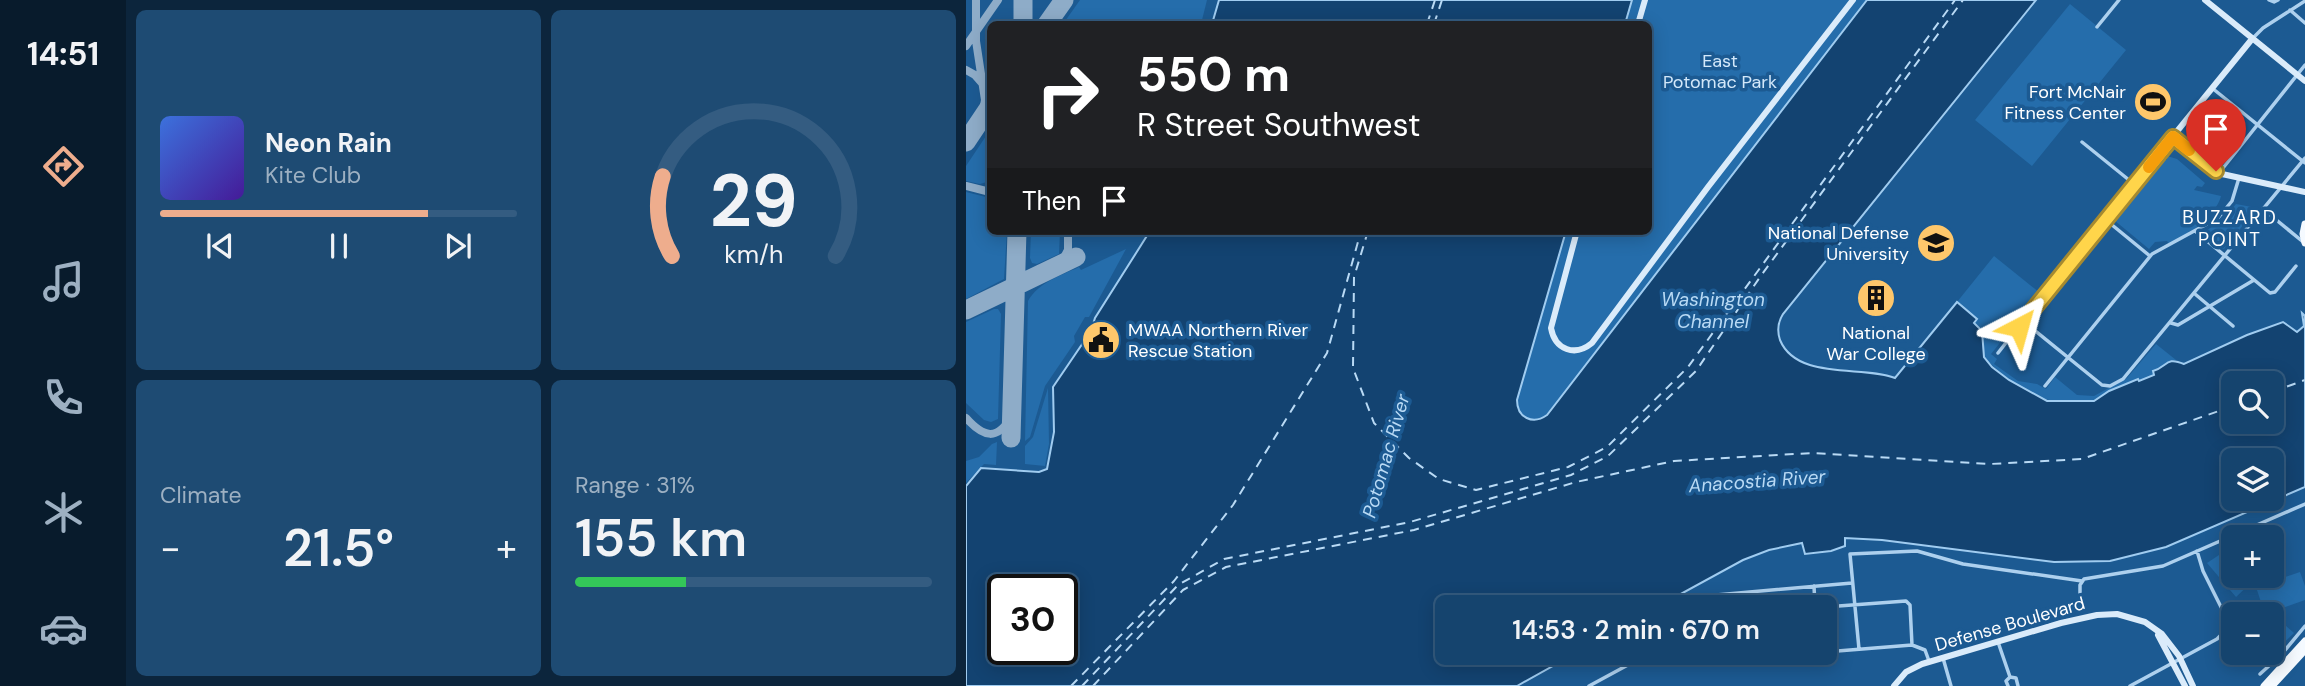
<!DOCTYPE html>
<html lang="en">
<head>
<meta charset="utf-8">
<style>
  :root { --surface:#15446e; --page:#1e4b73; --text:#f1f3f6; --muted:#9db0c2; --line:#345c81; --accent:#eead8d }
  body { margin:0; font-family:"DM Sans",sans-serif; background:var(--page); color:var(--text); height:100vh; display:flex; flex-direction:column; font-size:26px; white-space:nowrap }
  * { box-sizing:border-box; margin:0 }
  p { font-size:23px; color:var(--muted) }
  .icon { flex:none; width:38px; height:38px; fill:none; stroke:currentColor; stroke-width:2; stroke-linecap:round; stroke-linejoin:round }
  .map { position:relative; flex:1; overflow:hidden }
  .sheet { display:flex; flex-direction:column; gap:10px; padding:10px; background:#0c253c; width:840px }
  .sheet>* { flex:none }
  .guide { position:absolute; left:21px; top:21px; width:665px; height:214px; border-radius:10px; box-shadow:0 4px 18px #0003,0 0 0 2px var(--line); background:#202124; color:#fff; overflow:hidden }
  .buttons { position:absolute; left:1255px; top:371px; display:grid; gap:14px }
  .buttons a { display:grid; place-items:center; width:63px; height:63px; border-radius:10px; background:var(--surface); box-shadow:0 4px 18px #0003,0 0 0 2px var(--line); font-size:35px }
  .speed { position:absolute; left:21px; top:574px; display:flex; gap:14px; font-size:35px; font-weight:700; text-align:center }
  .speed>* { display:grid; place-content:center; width:91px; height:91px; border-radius:50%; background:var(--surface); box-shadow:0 4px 18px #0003,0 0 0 2px var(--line); line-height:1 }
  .speed .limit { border:4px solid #111; border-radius:10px; background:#fff; color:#111 }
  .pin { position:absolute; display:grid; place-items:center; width:60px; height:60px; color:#fff; margin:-72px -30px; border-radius:50% 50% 50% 0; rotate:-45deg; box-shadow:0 0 7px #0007 }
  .pin .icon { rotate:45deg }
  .me { position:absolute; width:77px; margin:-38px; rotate:39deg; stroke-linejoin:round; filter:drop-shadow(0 0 5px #0008) }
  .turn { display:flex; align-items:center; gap:24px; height:147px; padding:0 35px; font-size:32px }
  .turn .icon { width:91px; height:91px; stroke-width:2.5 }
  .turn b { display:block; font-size:49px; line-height:60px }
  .then { display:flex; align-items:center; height:66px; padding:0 35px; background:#0003; gap:14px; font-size:26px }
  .big { font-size:52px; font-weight:600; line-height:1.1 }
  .sheet .tile { flex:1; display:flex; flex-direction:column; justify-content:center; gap:10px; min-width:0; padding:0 24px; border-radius:10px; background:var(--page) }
  .sheet .dial { align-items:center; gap:0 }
  .dial svg { height:182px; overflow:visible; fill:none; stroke:var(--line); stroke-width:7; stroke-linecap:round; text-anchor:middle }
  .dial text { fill:var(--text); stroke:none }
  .song { display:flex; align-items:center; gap:21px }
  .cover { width:84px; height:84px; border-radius:10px; background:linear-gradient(135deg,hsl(220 70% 55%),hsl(260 70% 35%)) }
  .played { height:7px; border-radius:4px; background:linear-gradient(90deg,var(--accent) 75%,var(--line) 75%) }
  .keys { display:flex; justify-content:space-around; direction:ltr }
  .heat { display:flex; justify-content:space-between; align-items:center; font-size:38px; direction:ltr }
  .charge { height:10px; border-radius:5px; background:linear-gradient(90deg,#34c759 31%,var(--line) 0) }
  .sheet .tiles { flex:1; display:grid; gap:10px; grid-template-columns:repeat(2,1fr) }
  .trip { position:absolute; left:469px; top:595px; width:402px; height:70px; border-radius:10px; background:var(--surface); box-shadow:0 4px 18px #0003,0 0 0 2px var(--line); font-weight:600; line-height:70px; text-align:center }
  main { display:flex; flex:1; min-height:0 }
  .dock { display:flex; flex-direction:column; width:126px; justify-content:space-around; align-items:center; background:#081b2c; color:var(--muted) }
  .dock .icon { width:49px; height:49px }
  .dock .selected { color:var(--accent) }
  .dock b { font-size:32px; color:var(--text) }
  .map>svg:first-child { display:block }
  .green { fill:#256dab }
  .water { fill:#134371; stroke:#a0ccf0; stroke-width:2; fill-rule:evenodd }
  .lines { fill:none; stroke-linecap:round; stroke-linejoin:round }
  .ferry { stroke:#b9daf5; stroke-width:2; stroke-dasharray:9 7; stroke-linecap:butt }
  .taxiway { stroke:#8eacc8; stroke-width:8 }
  .runway { stroke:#8eacc8; stroke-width:19 }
  .street { stroke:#add0ee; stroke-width:3.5 }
  .secondary { stroke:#daebfa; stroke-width:6 }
  .primary { stroke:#f5faff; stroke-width:7 }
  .route-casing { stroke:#a68a30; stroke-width:18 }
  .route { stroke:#ffd54a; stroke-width:12 }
  .slow { stroke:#f59e0b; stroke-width:12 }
  .labels { text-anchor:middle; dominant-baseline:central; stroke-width:7; stroke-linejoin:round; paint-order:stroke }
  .park-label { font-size:18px; fill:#d3e8fa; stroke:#1c5a92 }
  .poi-label { font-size:18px; fill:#fff; stroke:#1c5a92; text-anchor:end }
  .street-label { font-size:18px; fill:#fff; stroke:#1c5a92 }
  .neighbourhood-label { font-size:19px; letter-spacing:2px; fill:#fff; stroke:#1c5a92 }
  .water-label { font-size:19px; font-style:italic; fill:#b9daf5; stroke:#1c5a92 }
</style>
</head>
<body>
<main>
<nav class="dock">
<b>14:51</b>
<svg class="icon selected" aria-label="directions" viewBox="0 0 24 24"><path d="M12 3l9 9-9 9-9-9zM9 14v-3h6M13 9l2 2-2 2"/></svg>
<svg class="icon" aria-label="music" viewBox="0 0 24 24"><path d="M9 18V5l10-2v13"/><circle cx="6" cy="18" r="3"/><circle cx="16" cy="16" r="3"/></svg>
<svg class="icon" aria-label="phone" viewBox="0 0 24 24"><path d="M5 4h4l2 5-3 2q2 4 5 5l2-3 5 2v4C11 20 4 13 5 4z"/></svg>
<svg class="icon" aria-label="climate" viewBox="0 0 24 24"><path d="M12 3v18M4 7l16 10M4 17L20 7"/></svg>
<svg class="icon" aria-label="car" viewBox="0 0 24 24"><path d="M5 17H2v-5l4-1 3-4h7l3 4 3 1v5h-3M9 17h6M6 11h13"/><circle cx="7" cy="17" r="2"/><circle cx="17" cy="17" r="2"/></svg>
</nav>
<section class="sheet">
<div class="tiles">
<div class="tile">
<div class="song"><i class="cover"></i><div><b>Neon Rain</b><p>Kite Club</p></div></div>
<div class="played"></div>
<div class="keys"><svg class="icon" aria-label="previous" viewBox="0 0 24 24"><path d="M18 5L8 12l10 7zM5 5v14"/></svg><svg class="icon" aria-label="pause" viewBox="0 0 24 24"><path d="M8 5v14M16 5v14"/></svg><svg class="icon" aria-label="next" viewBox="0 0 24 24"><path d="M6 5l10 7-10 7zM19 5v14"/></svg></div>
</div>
<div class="tile dial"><svg viewBox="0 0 100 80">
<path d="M14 69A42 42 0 1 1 86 69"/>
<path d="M14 69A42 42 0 0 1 10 34" stroke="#eead8d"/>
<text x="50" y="56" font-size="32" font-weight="700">29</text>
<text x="50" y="72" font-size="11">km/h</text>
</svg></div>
<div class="tile"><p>Climate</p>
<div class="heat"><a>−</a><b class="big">21.5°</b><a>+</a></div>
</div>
<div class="tile"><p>Range · 31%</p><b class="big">155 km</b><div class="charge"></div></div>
</div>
</section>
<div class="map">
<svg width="1339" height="686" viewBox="0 0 1339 686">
  <rect width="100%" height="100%" fill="#1c5a92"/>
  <path class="green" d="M 114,0 L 241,0 L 235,24 L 97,24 Z
    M 667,0 L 901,0 L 581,415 C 567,425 551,417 551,400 L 600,231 L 682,231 L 682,24 L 660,24 Z
    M 1104,4 L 1160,50 L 1066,166 L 1009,120 Z
    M 24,130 L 24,181 L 14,184 L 0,181 L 0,166 Z
    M 1201,156 L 1211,159 L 1239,183 L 1236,187 L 1231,186 L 1228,190 L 1255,196 C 1251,212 1236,219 1227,232 L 1224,231 L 1204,245 L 1201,241 L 1189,242 L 1183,249 L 1148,220 L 1198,158 L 1201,160 Z
    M 0,192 L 24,198 L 24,231 L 41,231 L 38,279 L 0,299 Z
    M 1270,204 L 1291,208 L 1258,249 L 1255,248 L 1237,233 L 1257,219 Z
    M 65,231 L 94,231 L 93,254 L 71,264 L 66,263 L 64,258 Z
    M 160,249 L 123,317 L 119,317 L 108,336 L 109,342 L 79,386 L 64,437 L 59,441 L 62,301 C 73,282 94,276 113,267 L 115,270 Z
    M 1028,256 L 1074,293 L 1025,354 L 1031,359 L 1028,364 L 1052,381 L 1071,384 L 1080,389 L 1089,377 L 1111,395 L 1128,396 L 1161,378 L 1190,344 L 1210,360 L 1203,361 L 1189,375 L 1143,391 L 1128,401 L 1093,402 L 1074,398 L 1043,380 L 1018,358 L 1016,331 L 1008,323 L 1011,319 L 991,302 Z
    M 28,309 L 32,309 L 35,314 L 32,419 L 25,422 L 18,420 L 0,403 L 0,322 Z
    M 82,388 L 83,444 L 79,466 L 59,464 L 59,446 L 67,437 Z
    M 31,442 L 30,465 L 18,464 L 0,483 L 0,461 L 13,457 L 26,444 Z
    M 1267,552 L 1267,576 L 1292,576 L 1270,597 L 1241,563 L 1253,555 Z
    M 1334,572 L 1339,586 L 1339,600 L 1299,614 L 1290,587 Z
    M 1306,620 L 1319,625 L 1328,633 L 1298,662 L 1295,662 L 1287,653 L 1306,653 Z"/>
  <path class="water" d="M 253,0 L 666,0 L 659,24 L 246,24 Z
    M 901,0 L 1070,0 L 817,314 C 812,322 811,331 814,340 C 831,381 898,365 929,378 L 991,302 L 1011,319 L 1008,323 L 1016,331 L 1018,357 L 1026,367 L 1043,380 L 1081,401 L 1128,401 L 1143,391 L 1172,379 L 1173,381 L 1188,375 L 1187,371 C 1202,367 1199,356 1218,364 L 1281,335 L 1317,322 L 1331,332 L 1338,326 L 1336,313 L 1339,316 L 1339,487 L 1200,547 L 1144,561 L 1088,562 L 916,540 L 879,538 L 879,546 L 865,551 L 839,554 L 836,543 L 803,550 L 777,560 L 691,607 L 481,607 L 481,653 L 610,653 L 551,686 L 0,686 L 0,486 L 15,468 L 73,472 L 81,469 L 88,432 L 87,387 L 125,331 L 129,318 L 184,231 L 600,231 L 551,400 C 551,418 567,425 581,415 ZM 1267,383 L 1306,383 L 1306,422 L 1267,422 ZM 1267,460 L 1306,460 L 1306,499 L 1267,499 ZM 37,590 L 96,590 L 96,649 L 37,649 Z"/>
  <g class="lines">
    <path class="ferry" d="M 461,24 L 469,0
      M 468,24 L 476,0
      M 402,231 L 388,277 L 387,368 L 408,423 L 443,458 L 473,479 L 510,490 L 602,467 L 641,447 L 722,367 L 989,0
      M 1306,392 L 1339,380
      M 105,686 L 208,581 L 267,505 L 361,353 L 395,231
      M 116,686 L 212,585 L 258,559 L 444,522 L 605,475 L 642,456 L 730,371 L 794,277 L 997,0
      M 127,686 L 217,590 L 260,567 L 448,530 L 610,482 L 708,461 L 846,453 L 1024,464 L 1116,459 L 1267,406"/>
    <path class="taxiway" d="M 54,0 L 57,14
      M 0,46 L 32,0
      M 0,70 L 9,75 L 16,83
      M 0,142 L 17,112 L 19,100 L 10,41 L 10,0
      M 0,186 L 24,192
      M 94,265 L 102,250 L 102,231
      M 0,418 C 18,438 31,441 46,416"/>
    <path class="runway" d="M 57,24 L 57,0
      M 81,24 L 98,0
      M 0,142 L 24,106
      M 0,310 L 110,257
      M 45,438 L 51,231"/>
    <path class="street" d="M 1303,0 L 1308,2 L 1312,0
      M 1324,10 L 1339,23
      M 1131,27 L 1153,0
      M 1286,39 L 1297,28 L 1339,1
      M 1246,88 L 1339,163
      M 1116,142 L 1163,180
      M 1253,173 L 1339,65
      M 1297,209 L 1336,241
      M 1140,220 L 1184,256
      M 1229,231 L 1304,293 L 1309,292 L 1330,266
      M 1229,294 L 1267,326
      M 1205,323 L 1212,325 L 1288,280
      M 1032,353 L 1057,321 L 1136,385 L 1144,386 L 1157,379 L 1339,158
      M 1079,386 L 1186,254 L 1252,218 L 1266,201 L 1273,178
      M 848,586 L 849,607
      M 1114,602 L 1114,585 L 1118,579 L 1197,566 L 1339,504
      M 748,607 L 750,595 L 886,583
      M 859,607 L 940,601 L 944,605 L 946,645
      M 1032,642 L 1044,677 L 1050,678 L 1052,686
      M 893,649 L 884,554 L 951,551 L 997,564 L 1116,581
      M 859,652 L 946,645 L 959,650 L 963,661
      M 977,658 L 985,686
      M 1294,674 L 1315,655 L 1339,626
      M 623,686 L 684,653
      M 1042,686 L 1040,681 L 1044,677
      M 1164,686 L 1251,639 L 1259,631 L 1261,619 L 1237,571 L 1231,551"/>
    <path class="secondary" d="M 1239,0 L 1339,81
      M 672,24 L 679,0
      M 1207,137 L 1256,174 L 1339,192
      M 611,231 L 585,328 C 589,350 609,357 626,343 L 742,187 L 887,0
      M 1057,321 L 1286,39
      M 1192,635 L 1219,686
      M 928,686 L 940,672 L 956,664 L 1095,623 L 1131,615 L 1151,614 L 1179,622 L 1196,634 L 1213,656 L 1227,686"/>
    <path class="primary" d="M 1339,224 L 1337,234 L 1339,243
      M 1298,686 L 1339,641
      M 1306,686 L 1339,650"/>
  </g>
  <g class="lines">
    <defs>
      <path id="route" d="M 1053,327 L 1207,137 L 1250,171"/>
    </defs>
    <use href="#route" class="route-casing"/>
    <use href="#route" class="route"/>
    <path class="slow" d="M 1183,167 L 1207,137 L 1223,150"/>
  </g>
  <defs>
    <symbol id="stadium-disc" viewBox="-11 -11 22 22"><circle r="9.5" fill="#fec76b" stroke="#1c5a92"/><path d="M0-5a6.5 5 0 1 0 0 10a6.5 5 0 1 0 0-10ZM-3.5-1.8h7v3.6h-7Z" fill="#111"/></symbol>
    <symbol id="university-disc" viewBox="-11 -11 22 22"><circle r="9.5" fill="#fec76b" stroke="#1c5a92"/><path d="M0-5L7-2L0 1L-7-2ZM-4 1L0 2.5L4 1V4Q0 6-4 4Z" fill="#111"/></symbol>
    <symbol id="building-disc" viewBox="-11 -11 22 22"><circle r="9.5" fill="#fec76b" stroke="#1c5a92"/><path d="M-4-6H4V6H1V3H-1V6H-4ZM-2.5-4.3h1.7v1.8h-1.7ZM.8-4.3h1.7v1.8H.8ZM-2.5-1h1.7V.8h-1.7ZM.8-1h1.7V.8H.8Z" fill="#111"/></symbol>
    <symbol id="civic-disc" viewBox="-11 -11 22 22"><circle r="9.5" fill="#fec76b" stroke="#1c5a92"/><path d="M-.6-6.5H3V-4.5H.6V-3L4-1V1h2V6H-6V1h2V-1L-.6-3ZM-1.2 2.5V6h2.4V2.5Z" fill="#111"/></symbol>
  </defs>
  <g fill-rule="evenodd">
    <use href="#stadium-disc" x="1165" y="80" width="44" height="44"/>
    <use href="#university-disc" x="948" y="221" width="44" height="44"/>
    <use href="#building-disc" x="888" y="276" width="44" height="44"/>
    <use href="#civic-disc" x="113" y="318" width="44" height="44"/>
  </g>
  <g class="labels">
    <g class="park-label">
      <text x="754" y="61">East<tspan x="754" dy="21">Potomac Park</tspan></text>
    </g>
    <g class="poi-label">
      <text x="1160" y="92">Fort McNair<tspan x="1160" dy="21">Fitness Center</tspan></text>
      <text x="943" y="233">National Defense<tspan x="943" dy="21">University</tspan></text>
      <text x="162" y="330" text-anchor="start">MWAA Northern River<tspan x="162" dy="21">Rescue Station</tspan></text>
      <text x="910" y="333" text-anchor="middle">National<tspan x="910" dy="21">War College</tspan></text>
    </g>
    <g class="street-label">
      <text transform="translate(1044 624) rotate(-16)">Defense Boulevard</text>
    </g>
    <g class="neighbourhood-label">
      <text x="1264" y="217">BUZZARD<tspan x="1264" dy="22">POINT</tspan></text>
    </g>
    <g class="water-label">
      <text x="747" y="299">Washington<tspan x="747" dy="22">Channel</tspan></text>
      <text transform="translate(420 456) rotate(-74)">Potomac River</text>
      <text transform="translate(791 481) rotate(-4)">Anacostia River</text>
    </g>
  </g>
</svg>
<div class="buttons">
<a><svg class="icon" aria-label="search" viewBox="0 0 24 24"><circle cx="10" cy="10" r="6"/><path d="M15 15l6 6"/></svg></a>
<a><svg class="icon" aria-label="layers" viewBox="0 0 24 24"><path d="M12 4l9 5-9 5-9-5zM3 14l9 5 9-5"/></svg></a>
<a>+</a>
<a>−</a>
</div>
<div class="speed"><div class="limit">30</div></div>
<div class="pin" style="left:1250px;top:171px;background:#d93025"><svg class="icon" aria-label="arrive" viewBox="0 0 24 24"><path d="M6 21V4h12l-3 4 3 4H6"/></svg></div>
<svg class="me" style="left:1053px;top:327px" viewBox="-20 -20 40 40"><path d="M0-17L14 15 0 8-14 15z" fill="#ffd54a" stroke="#fff" stroke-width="4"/></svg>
<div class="trip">14:53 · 2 min · 670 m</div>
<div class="guide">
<div class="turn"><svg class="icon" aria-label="right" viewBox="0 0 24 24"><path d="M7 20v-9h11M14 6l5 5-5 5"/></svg><div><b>550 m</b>R Street Southwest</div></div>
<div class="then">Then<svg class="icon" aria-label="arrive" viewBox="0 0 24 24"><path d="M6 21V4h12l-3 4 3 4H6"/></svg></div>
</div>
</div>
</main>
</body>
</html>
